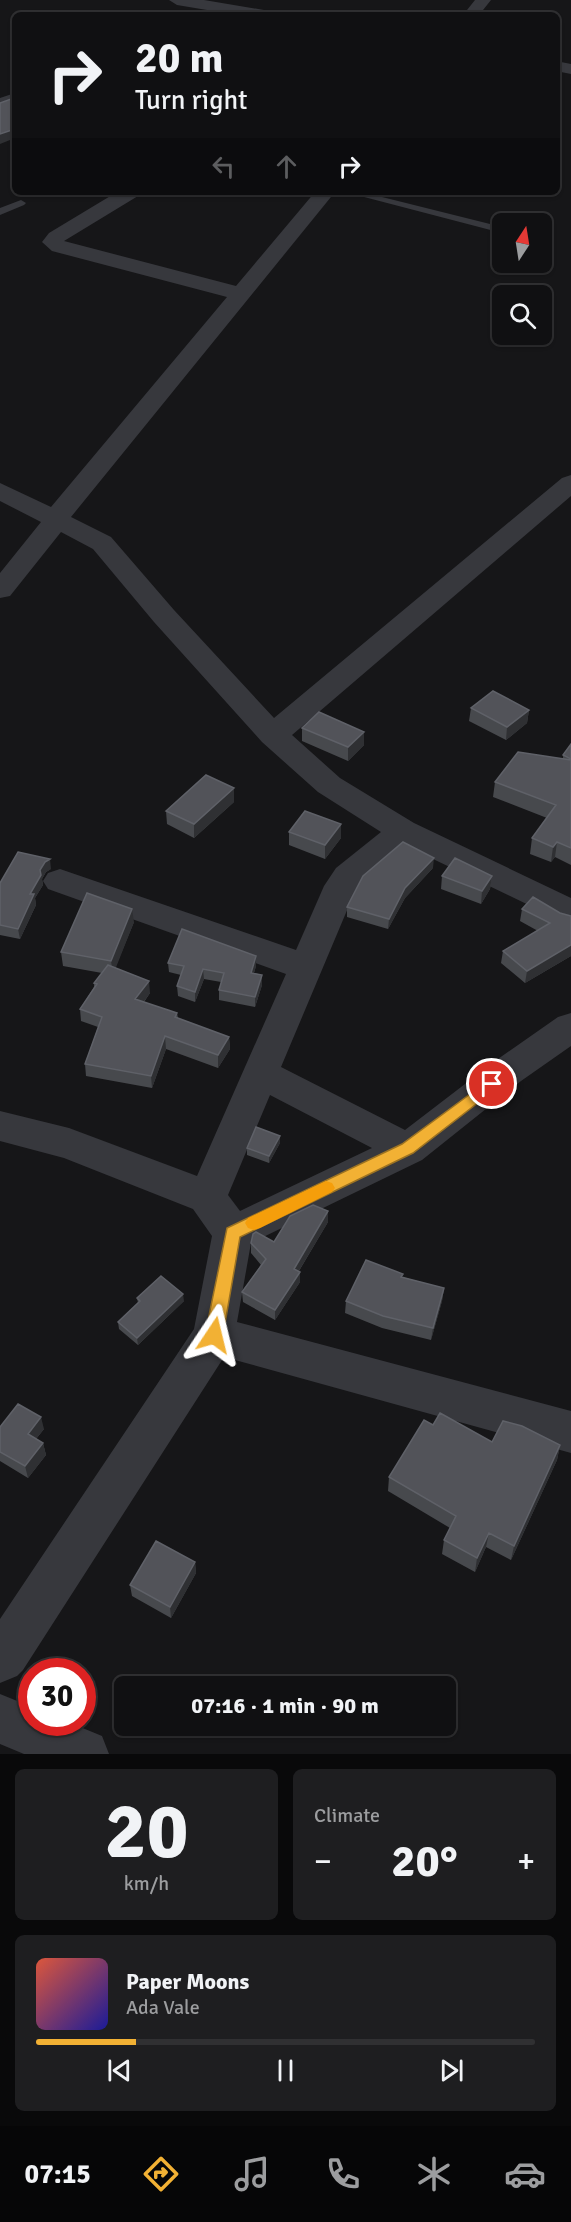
<!DOCTYPE html>
<html lang="en">
<head>
<meta charset="utf-8">
<style>
  :root { --surface:#101012; --page:#1e1e20; --text:#f1f3f6; --muted:#9c9d9f; --line:#303032; --accent:#f2b134 }
  body { margin:0; font-family:Signika,sans-serif; background:var(--page); color:var(--text); height:100vh; display:flex; flex-direction:column; font-size:22px; white-space:nowrap }
  * { box-sizing:border-box; margin:0 }
  p { font-size:20px; color:var(--muted) }
  .icon { flex:none; width:33px; height:33px; fill:none; stroke:currentColor; stroke-width:2; stroke-linecap:round; stroke-linejoin:round }
  .map { position:relative; height:1754px; overflow:hidden }
  .side { display:flex; flex-direction:column; gap:15px; padding:15px; background:#09090a; flex:1 }
  .side>* { flex:none }
  .hud { position:absolute; left:12px; top:12px; width:548px; height:183px; border-radius:9px; box-shadow:0 2px 4px #0004,0 0 0 2px var(--line); background:#101012; color:var(--text); overflow:hidden }
  .needle { width:39px; rotate:12deg }
  .fabs { position:absolute; left:492px; top:213px; display:grid; gap:12px }
  .fabs a { display:grid; place-items:center; width:60px; height:60px; border-radius:9px; background:var(--surface); box-shadow:0 2px 4px #0004,0 0 0 2px var(--line); font-size:30px }
  .speed { position:absolute; left:18px; top:1658px; display:flex; gap:12px; font-size:30px; font-weight:700; text-align:center }
  .speed>* { display:grid; place-content:center; width:78px; height:78px; border-radius:50%; background:var(--surface); box-shadow:0 2px 4px #0004,0 0 0 2px var(--line); line-height:1 }
  .speed .limit { border:9px solid #d22; background:#fff; color:#111 }
  .pin { position:absolute; display:grid; place-items:center; width:51px; height:51px; color:#fff; margin:-26px; border:3px solid #fff; border-radius:50%; box-shadow:0 2px 6px #0007 }
  .me { position:absolute; width:66px; margin:-33px; rotate:10deg; stroke-linejoin:round; filter:drop-shadow(0 0 4px #0008) }
  .turn { display:flex; align-items:center; gap:21px; height:126px; padding:0 24px; font-size:27px }
  .turn .icon { width:78px; height:78px; stroke-width:2.5 }
  .turn b { display:block; font-size:42px; line-height:51px }
  .lanes { display:flex; align-items:center; height:57px; padding:0 24px; background:#0003; justify-content:center; gap:30px; direction:ltr }
  .lanes .off { opacity:.35 }
  .big { font-size:45px; font-weight:700; line-height:1.1 }
  .side .card { flex:1; display:flex; flex-direction:column; justify-content:center; gap:9px; min-width:0; padding:0 21px; border-radius:9px; background:var(--page) }
  .side .dial { align-items:center; gap:0 }
  .dial b { font-size:78px; line-height:1 }
  .song { display:flex; align-items:center; gap:18px }
  .cover { width:72px; height:72px; border-radius:9px; background:linear-gradient(135deg,hsl(10 70% 55%),hsl(240 70% 35%)) }
  .played { height:6px; border-radius:3px; background:linear-gradient(90deg,var(--accent) 20%,var(--line) 20%) }
  .keys { display:flex; justify-content:space-around; direction:ltr }
  .heat { display:flex; justify-content:space-between; align-items:center; font-size:33px; direction:ltr }
  .side .tiles { flex:1; display:grid; gap:15px; grid-template-columns:1fr 1fr }
  .card:last-child { grid-column:span 2 }
  .trip { position:absolute; left:114px; top:1676px; width:342px; height:60px; border-radius:9px; background:var(--surface); box-shadow:0 2px 4px #0004,0 0 0 2px var(--line); font-weight:700; line-height:60px; text-align:center }
  .tabs { display:flex; height:96px; justify-content:space-around; align-items:center; background:#060607; color:var(--muted) }
  .tabs .icon { width:42px; height:42px }
  .tabs .on { color:var(--accent) }
  .tabs b { font-size:27px; color:var(--text) }
  .map>svg:first-child { display:block }
  .lines { fill:none; stroke-linecap:round; stroke-linejoin:round }
  .service { fill:#37383d; fill-rule:evenodd }
  .minor { fill:#37383d; fill-rule:evenodd }
  .wall { fill:#47494d }
  .shaded-wall { fill:#2f3033 }
  .building { fill:#525359; stroke:#5f6168; stroke-width:1.5 }
  .route { fill:#f2b134; stroke:#9d7322; stroke-width:1.5 }
  .slow { fill:#f59e0b }
</style>
</head>
<body>
<div class="map">
<svg width="571" height="1754" viewBox="0 0 571 1754">
  <rect width="100%" height="100%" fill="#161618"/>
  <g class="lines">
    <path class="service" d="M 345,192 L 362,192 L 502,227 L 502,233 Z
      M 21,200 L 26,203 L 24,205 L 0,215 L 0,208 Z"/>
    <path class="minor" d="M 169,0 L 204,0 L 264,10 L 272,15 L 237,15 L 177,5 Z
      M 475,0 L 491,0 L 479,15 L 463,15 Z
      M 556,61 L 571,64 L 571,74 L 556,71 Z
      M 15,93 L 15,105 L 0,110 L 0,98 Z
      M 117,192 L 141,192 L 138,196 L 64,241 L 236,286 L 315,192 L 335,192 L 71,517 L 111,537 L 174,610 L 274,718 L 562,478 L 571,475 L 571,496 L 292,735 L 340,778 L 414,823 L 571,898 L 571,926 L 559,923 L 539,910 L 406,846 L 356,889 L 281,1067 L 405,1130 L 495,1061 L 558,1017 L 571,1013 L 571,1046 L 521,1081 L 422,1160 L 251,1243 L 237,1322 L 571,1411 L 571,1453 L 224,1357 L 23,1670 L 17,1676 L 0,1683 L 0,1619 L 194,1329 L 212,1236 L 193,1209 L 64,1158 L 0,1141 L 0,1111 L 69,1128 L 197,1176 L 286,974 L 48,889 L 43,881 L 48,873 L 60,869 L 296,950 L 324,886 L 336,868 L 381,832 L 318,792 L 262,742 L 154,622 L 93,549 L 61,532 L 10,596 L 0,598 L 0,573 L 41,522 L 0,501 L 0,483 L 51,507 L 227,297 L 52,251 L 42,242 L 49,233 ZM 270,1095 L 372,1148 L 240,1211 L 228,1195 Z
      M 0,1694 L 32,1707 L 32,1722 L 68,1722 L 102,1736 L 109,1754 L 24,1754 L 0,1744 Z"/>
  </g>
  <path class="wall" d="M 471,708 L 529,710 L 527,723 L 506,740 L 469,721 Z
    M 302,728 L 364,732 L 364,745 L 348,761 L 302,741 Z
    M 571,744 L 571,865 L 555,857 L 551,862 L 530,854 L 532,838 L 547,818 L 493,797 L 495,782 L 563,759 L 563,755 Z
    M 234,802 L 194,838 L 167,824 L 166,811 Z
    M 289,832 L 341,838 L 325,859 L 289,845 Z
    M 433,868 L 405,898 L 388,929 L 347,917 L 347,907 Z
    M 51,869 L 46,872 L 42,879 L 43,885 L 35,898 L 36,905 L 20,939 L 0,935 L 0,883 Z
    M 442,876 L 492,876 L 490,889 L 481,904 L 441,889 Z
    M 522,909 L 560,913 L 571,916 L 571,956 L 525,983 L 501,963 L 503,951 L 538,931 L 520,921 Z
    M 134,922 L 115,968 L 150,993 L 144,1002 L 177,1013 L 178,1018 L 229,1037 L 230,1049 L 218,1068 L 166,1049 L 152,1088 L 86,1076 L 85,1064 L 98,1027 L 81,1021 L 80,1009 L 94,987 L 94,983 L 102,973 L 63,966 L 61,952 Z
    M 256,956 L 256,966 L 254,973 L 262,975 L 262,985 L 255,1007 L 219,1000 L 219,990 L 221,982 L 204,979 L 195,1002 L 178,996 L 177,986 L 181,975 L 169,972 L 168,963 Z
    M 280,1143 L 269,1163 L 247,1155 L 247,1148 Z
    M 328,1211 L 328,1222 L 299,1271 L 300,1282 L 275,1320 L 243,1302 L 242,1292 L 261,1265 L 251,1253 L 251,1243 L 274,1242 Z
    M 402,1277 L 444,1288 L 442,1301 L 431,1340 L 382,1328 L 345,1313 L 346,1301 Z
    M 137,1298 L 184,1301 L 138,1345 L 119,1329 L 118,1322 L 138,1303 Z
    M 433,1425 L 492,1442 L 560,1445 L 557,1460 L 511,1560 L 486,1547 L 475,1572 L 442,1554 L 444,1540 L 450,1528 L 388,1491 L 389,1477 Z
    M 0,1427 L 44,1429 L 36,1439 L 43,1443 L 46,1455 L 28,1478 L 0,1461 Z
    M 195,1562 L 196,1573 L 171,1618 L 132,1596 L 130,1585 Z"/>
  <path class="shaded-wall" d="M 15,129 L 15,138 L 0,144 L 0,134 Z
    M 529,710 L 527,723 L 506,740 L 507,727 Z
    M 364,732 L 364,745 L 348,761 L 348,747 Z
    M 234,788 L 234,802 L 194,838 L 194,824 Z
    M 341,824 L 341,838 L 325,859 L 325,845 Z
    M 557,842 L 555,857 L 551,862 L 553,847 Z
    M 434,858 L 433,868 L 405,898 L 388,929 L 389,919 L 405,888 Z
    M 50,859 L 51,869 L 46,872 L 42,879 L 43,885 L 35,898 L 36,905 L 20,939 L 18,929 L 30,894 L 40,870 L 45,862 Z
    M 492,876 L 490,889 L 481,904 L 482,891 Z
    M 132,909 L 134,922 L 113,975 L 111,961 Z
    M 571,945 L 571,956 L 525,983 L 527,971 Z
    M 256,956 L 256,966 L 251,983 L 251,973 Z
    M 203,969 L 204,979 L 195,1002 L 195,992 Z
    M 262,975 L 262,985 L 255,1007 L 255,997 Z
    M 149,981 L 150,993 L 137,1011 L 135,999 Z
    M 165,1036 L 166,1049 L 152,1088 L 151,1076 Z
    M 229,1037 L 230,1049 L 218,1068 L 218,1055 Z
    M 280,1136 L 280,1143 L 269,1163 L 269,1156 Z
    M 328,1211 L 328,1222 L 294,1279 L 294,1269 Z
    M 300,1272 L 300,1282 L 275,1320 L 275,1310 Z
    M 444,1288 L 442,1301 L 431,1340 L 433,1328 Z
    M 183,1294 L 184,1301 L 138,1345 L 137,1338 Z
    M 41,1417 L 44,1429 L 31,1445 L 28,1434 Z
    M 43,1443 L 46,1455 L 28,1478 L 25,1466 Z
    M 560,1445 L 557,1460 L 511,1560 L 514,1546 Z
    M 489,1533 L 486,1547 L 475,1572 L 477,1558 Z
    M 195,1562 L 196,1573 L 171,1618 L 170,1607 Z"/>
  <path class="building" d="M 11,99 L 15,101 L 15,129 L 0,134 L 0,103 Z
    M 493,691 L 529,710 L 507,727 L 471,708 Z
    M 319,712 L 364,732 L 348,747 L 302,728 Z
    M 571,744 L 571,759 L 563,755 Z
    M 518,752 L 571,760 L 571,848 L 557,842 L 553,847 L 532,838 L 556,805 L 495,782 Z
    M 206,775 L 234,788 L 194,824 L 166,811 Z
    M 305,811 L 341,824 L 325,845 L 289,832 Z
    M 403,842 L 434,858 L 405,888 L 389,919 L 347,907 L 363,876 Z
    M 18,852 L 50,859 L 45,862 L 40,870 L 41,875 L 30,894 L 34,894 L 18,929 L 0,925 L 0,883 Z
    M 455,858 L 492,876 L 482,891 L 442,876 Z
    M 87,893 L 132,909 L 111,961 L 61,952 Z
    M 533,897 L 560,913 L 571,916 L 571,945 L 527,971 L 503,951 L 550,923 L 522,909 Z
    M 182,929 L 256,956 L 251,973 L 262,975 L 255,997 L 219,990 L 224,973 L 203,969 L 195,992 L 177,986 L 184,966 L 168,963 Z
    M 108,965 L 149,981 L 135,999 L 177,1013 L 175,1017 L 229,1037 L 218,1055 L 165,1036 L 151,1076 L 85,1064 L 102,1017 L 80,1009 L 97,984 L 94,983 Z
    M 256,1127 L 280,1136 L 269,1156 L 247,1148 Z
    M 313,1205 L 328,1211 L 294,1269 L 300,1272 L 275,1310 L 242,1292 L 266,1259 L 251,1243 L 253,1234 L 256,1232 L 274,1242 L 290,1216 Z
    M 366,1260 L 403,1274 L 401,1277 L 444,1288 L 433,1328 L 383,1316 L 346,1301 Z
    M 161,1276 L 183,1294 L 137,1338 L 118,1322 L 140,1301 L 137,1298 Z
    M 18,1404 L 41,1417 L 28,1434 L 43,1443 L 25,1466 L 0,1452 L 0,1427 Z
    M 440,1413 L 492,1442 L 503,1421 L 522,1426 L 560,1445 L 514,1546 L 489,1533 L 477,1558 L 444,1540 L 456,1516 L 389,1477 L 424,1420 L 433,1425 Z
    M 156,1541 L 195,1562 L 170,1607 L 130,1585 Z"/>
  <path class="route" d="M 492,1078 L 497,1079 L 499,1084 L 497,1088 L 413,1153 L 240,1237 L 223,1335 L 220,1340 L 214,1343 L 208,1340 L 205,1335 L 227,1228 L 402,1144 Z"/>
  <path class="slow" d="M 326,1181 L 332,1183 L 335,1188 L 332,1192 L 260,1228 L 254,1230 L 248,1228 L 245,1223 L 248,1218 Z"/>
</svg>
<div class="fabs">
<a><svg class="needle" viewBox="-14 -14 28 28"><path d="M0-13l5 13h-10z" fill="#e53935"/><path d="M0 13l5-13h-10z" fill="#9c9d9f"/></svg></a>
<a><svg class="icon" aria-label="search" viewBox="0 0 24 24"><circle cx="10" cy="10" r="6"/><path d="M15 15l6 6"/></svg></a>
</div>
<div class="speed"><div class="limit">30</div></div>
<div class="pin" style="left:492px;top:1084px;background:#d93025"><svg class="icon" aria-label="arrive" viewBox="0 0 24 24"><path d="M6 21V4h12l-3 4 3 4H6"/></svg></div>
<svg class="me" style="left:214px;top:1335px" viewBox="-20 -20 40 40"><path d="M0-17L14 15 0 8-14 15z" fill="#f2b134" stroke="#fff" stroke-width="4"/></svg>
<div class="trip">07:16 · 1 min · 90 m</div>
<div class="hud">
<div class="turn"><svg class="icon" aria-label="right" viewBox="0 0 24 24"><path d="M7 20v-9h11M14 6l5 5-5 5"/></svg><div><b>20 m</b>Turn right</div></div>
<div class="lanes"><svg class="icon off" aria-label="left" viewBox="0 0 24 24"><path d="M17 20v-9H6M10 6l-5 5 5 5"/></svg><svg class="icon off" aria-label="ahead" viewBox="0 0 24 24"><path d="M12 20V5M6 11l6-6 6 6"/></svg><svg class="icon" aria-label="right" viewBox="0 0 24 24"><path d="M7 20v-9h11M14 6l5 5-5 5"/></svg></div>
</div>
</div>
<section class="side">
<div class="tiles">
<div class="card dial"><b>20</b><p>km/h</p></div>
<div class="card"><p>Climate</p>
<div class="heat"><a>−</a><b class="big">20°</b><a>+</a></div>
</div>
<div class="card">
<div class="song"><i class="cover"></i><div><b>Paper Moons</b><p>Ada Vale</p></div></div>
<div class="played"></div>
<div class="keys"><svg class="icon" aria-label="previous" viewBox="0 0 24 24"><path d="M18 5L8 12l10 7zM5 5v14"/></svg><svg class="icon" aria-label="pause" viewBox="0 0 24 24"><path d="M8 5v14M16 5v14"/></svg><svg class="icon" aria-label="next" viewBox="0 0 24 24"><path d="M6 5l10 7-10 7zM19 5v14"/></svg></div>
</div>
</div>
</section>
<nav class="tabs">
<b>07:15</b>
<svg class="icon on" aria-label="directions" viewBox="0 0 24 24"><path d="M12 3l9 9-9 9-9-9zM9 14v-3h6M13 9l2 2-2 2"/></svg>
<svg class="icon" aria-label="music" viewBox="0 0 24 24"><path d="M9 18V5l10-2v13"/><circle cx="6" cy="18" r="3"/><circle cx="16" cy="16" r="3"/></svg>
<svg class="icon" aria-label="phone" viewBox="0 0 24 24"><path d="M5 4h4l2 5-3 2q2 4 5 5l2-3 5 2v4C11 20 4 13 5 4z"/></svg>
<svg class="icon" aria-label="climate" viewBox="0 0 24 24"><path d="M12 3v18M4 7l16 10M4 17L20 7"/></svg>
<svg class="icon" aria-label="car" viewBox="0 0 24 24"><path d="M5 17H2v-5l4-1 3-4h7l3 4 3 1v5h-3M9 17h6M6 11h13"/><circle cx="7" cy="17" r="2"/><circle cx="17" cy="17" r="2"/></svg>
</nav>
</body>
</html>
